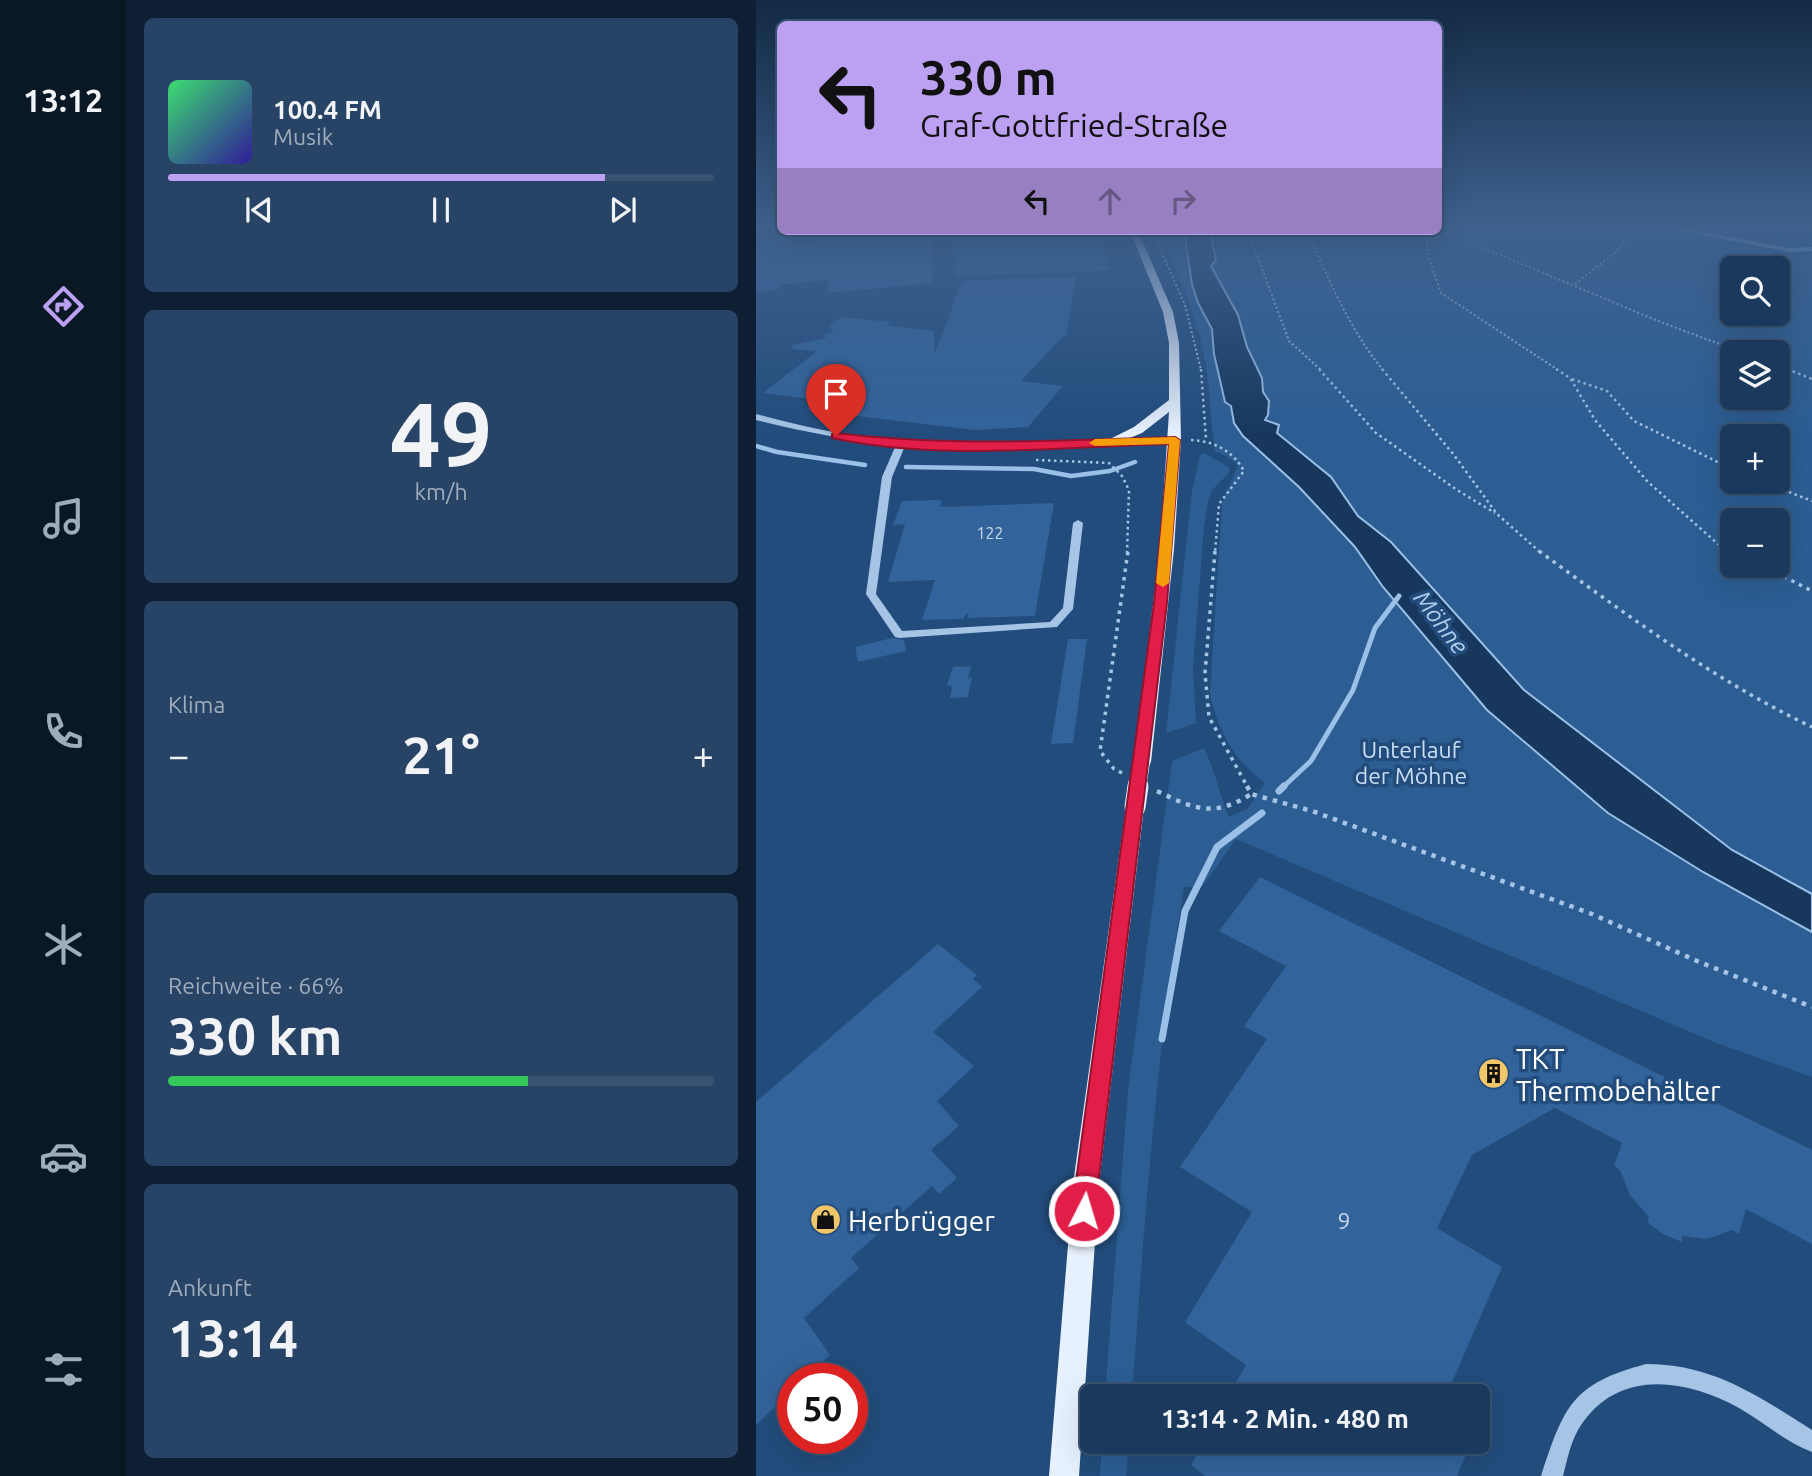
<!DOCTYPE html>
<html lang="de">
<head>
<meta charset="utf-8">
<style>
  :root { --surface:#1a395d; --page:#274466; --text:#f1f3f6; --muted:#9facbc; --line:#385372; --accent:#bca0f2 }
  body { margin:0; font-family:Ubuntu,sans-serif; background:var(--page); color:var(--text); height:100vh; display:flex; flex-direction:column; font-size:26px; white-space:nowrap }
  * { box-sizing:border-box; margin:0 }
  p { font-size:23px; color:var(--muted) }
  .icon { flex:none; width:38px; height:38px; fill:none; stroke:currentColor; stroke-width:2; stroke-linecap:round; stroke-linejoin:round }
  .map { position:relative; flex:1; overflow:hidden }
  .panel { display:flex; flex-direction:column; gap:18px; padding:18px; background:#0e1f33; width:630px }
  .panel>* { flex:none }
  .hud { position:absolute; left:21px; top:21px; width:665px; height:214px; border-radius:10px; box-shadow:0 7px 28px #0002,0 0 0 2px var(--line); background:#bca0f2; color:#111; overflow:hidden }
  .controls { position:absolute; left:964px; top:256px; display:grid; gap:14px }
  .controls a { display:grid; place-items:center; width:70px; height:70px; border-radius:10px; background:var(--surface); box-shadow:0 7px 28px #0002,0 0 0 2px var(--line); font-size:35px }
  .speed { position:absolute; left:21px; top:1363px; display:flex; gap:14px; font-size:35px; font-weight:700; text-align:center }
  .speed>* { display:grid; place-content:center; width:91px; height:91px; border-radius:50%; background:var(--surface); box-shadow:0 7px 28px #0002,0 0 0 2px var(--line); line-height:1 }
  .speed .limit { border:10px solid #d22; background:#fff; color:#111 }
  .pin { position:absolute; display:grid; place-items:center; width:60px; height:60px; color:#fff; margin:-72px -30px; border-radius:50% 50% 50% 0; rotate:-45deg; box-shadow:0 0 7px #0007 }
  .pin .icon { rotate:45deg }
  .me { position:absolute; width:77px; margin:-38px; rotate:5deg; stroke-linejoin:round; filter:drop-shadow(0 0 5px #0008) }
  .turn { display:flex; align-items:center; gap:24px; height:147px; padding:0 28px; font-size:32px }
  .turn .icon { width:91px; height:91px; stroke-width:2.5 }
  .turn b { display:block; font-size:49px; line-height:60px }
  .lanes { display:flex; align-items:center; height:66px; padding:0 28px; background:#0003; justify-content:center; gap:35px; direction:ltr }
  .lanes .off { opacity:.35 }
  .big { font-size:52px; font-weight:700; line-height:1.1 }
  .panel .widget { flex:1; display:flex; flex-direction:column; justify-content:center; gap:10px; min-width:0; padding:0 24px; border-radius:10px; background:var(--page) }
  .panel .dial { align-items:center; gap:0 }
  .dial b { font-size:91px; line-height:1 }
  .song { display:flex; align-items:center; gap:21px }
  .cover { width:84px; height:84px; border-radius:10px; background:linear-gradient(135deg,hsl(140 70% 55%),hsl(250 70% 35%)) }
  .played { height:7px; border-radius:4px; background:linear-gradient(90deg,var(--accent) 80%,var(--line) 80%) }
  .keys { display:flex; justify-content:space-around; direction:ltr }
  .heat { display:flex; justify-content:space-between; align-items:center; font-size:38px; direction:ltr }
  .charge { height:10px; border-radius:5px; background:linear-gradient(90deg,#34c759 66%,var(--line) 0) }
  .trip { position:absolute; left:324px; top:1384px; width:410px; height:70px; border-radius:10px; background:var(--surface); box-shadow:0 7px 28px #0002,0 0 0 2px var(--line); font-weight:700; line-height:70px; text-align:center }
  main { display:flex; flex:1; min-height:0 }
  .dock { display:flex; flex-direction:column; width:126px; justify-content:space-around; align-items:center; background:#0a1725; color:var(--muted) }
  .dock .icon { width:49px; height:49px }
  .dock .active { color:var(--accent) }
  .dock b { font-size:32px; color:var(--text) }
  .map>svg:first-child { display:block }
  .green { fill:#2c5e94; fill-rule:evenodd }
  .water { fill:#17375c; stroke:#9ac0e7; stroke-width:2 }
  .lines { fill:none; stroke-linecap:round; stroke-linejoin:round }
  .stream-far2 { stroke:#9ac0e7; stroke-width:4.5 }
  .stream-far1 { stroke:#9ac0e7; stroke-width:5 }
  .stream { stroke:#9ac0e7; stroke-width:7 }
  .building { fill:#32639a }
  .path-far3 { stroke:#a6c5e6; stroke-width:2; stroke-dasharray:2 2.5; stroke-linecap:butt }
  .path-far2 { stroke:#a6c5e6; stroke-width:2.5; stroke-dasharray:2.5 3.5; stroke-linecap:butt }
  .path-far1 { stroke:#a6c5e6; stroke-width:3.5; stroke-dasharray:3.5 5; stroke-linecap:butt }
  .path { stroke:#a6c5e6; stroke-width:4.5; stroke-dasharray:4.5 6; stroke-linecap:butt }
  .minor { fill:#a6c5e6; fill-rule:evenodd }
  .major { fill:#e7f0fd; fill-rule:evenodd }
  .major-bridge-far1 { stroke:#e7f0fd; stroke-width:16 }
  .major-bridge { stroke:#e7f0fd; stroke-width:21 }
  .route { fill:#e11d48; stroke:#92132f; stroke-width:2 }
  .slow { fill:#f59e0b }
  .labels { text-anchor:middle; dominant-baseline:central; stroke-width:7; stroke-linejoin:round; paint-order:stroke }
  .far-number-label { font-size:16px; fill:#ccd8e6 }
  .park-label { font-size:23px; fill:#c9def5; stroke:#224c7c }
  .near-number-label { font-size:23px; fill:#ccd8e6 }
  .water-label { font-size:24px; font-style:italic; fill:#b1ceee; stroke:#224c7c }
  .near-poi-label { font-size:28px; fill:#fff; stroke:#224c7c; text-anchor:start }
</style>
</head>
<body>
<main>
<nav class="dock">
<b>13:12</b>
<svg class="icon active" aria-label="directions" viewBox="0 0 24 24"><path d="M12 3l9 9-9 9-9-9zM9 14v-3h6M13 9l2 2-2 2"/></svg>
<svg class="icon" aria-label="music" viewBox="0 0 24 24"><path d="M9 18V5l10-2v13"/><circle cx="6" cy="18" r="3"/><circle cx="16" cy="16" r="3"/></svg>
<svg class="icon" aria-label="phone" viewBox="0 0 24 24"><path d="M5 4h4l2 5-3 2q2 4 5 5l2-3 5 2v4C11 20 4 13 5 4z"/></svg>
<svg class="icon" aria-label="climate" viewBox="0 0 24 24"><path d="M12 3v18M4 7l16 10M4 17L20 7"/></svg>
<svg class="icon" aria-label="car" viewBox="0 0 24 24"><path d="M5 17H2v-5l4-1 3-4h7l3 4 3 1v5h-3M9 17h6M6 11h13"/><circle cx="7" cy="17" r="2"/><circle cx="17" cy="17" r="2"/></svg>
<svg class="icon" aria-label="filters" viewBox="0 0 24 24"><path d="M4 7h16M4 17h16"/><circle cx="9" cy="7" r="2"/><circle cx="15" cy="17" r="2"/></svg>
</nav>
<section class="panel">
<div class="widget">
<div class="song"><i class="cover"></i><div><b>100.4 FM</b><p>Musik</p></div></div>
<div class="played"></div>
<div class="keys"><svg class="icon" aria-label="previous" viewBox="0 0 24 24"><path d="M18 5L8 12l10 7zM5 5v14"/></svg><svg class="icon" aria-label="pause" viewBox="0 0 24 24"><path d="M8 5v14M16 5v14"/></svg><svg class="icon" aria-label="next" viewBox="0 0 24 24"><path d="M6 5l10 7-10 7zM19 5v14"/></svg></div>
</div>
<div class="widget dial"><b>49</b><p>km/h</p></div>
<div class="widget"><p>Klima</p>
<div class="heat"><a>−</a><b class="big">21°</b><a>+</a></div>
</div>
<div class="widget"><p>Reichweite · 66%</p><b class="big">330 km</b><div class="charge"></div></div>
<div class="widget"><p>Ankunft</p><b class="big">13:14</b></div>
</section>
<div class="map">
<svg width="1056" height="1476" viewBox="0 0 1056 1476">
  <rect width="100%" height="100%" fill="#224c7c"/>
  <path class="green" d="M 683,227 L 892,227 L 1031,254 L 1056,254 L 1056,1077 L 958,1042 L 480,839 L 446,887 L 428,887 C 400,1055 388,1226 376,1396 L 349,1396 L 372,1090 L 416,761 L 448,748 C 459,770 463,794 473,817 L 491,809 L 509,783 C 478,761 463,732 454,695 L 466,503 L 482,465 L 472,457 L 459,451 C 454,418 454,383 447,350 C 438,309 421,269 400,231 L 682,231 ZM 976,268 L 1022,268 L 1022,313 L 976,313 ZM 976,352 L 1022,352 L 1022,397 L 976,397 ZM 976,436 L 1022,436 L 1022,481 L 976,481 ZM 976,520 L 1022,520 L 1022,565 L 976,565 Z
    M 197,231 L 345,231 L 355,270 L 199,276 Z
    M 448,453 L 473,467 L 473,473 L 457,489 L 453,497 L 448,526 L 437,668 L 440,723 L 410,733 L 436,491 L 444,455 Z
    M 346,1442 L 373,1442 L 370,1476 L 344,1476 Z"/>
  <path class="water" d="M 454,231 L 460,260 L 455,266 L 482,315 L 491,347 L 506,378 L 507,392 L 513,401 L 512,415 L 509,420 L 523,425 L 521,433 L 575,477 L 602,516 L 635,542 L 768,690 L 976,850 L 1056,894 L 1056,932 L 947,872 L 852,813 L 731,710 L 627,587 L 599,547 L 543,487 L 487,436 L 478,423 L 475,406 L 469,402 L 458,354 L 456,329 L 442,303 L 436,284 L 428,231 Z"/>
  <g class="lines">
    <path class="stream-far2" d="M 0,446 L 21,452 L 109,465
      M 150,467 L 278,469 L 315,476 L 354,471 L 379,462"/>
    <path class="stream-far1" d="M 526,788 L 555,761 L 597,690 L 619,628 L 643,596"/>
    <path class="stream" d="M 523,791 L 528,786
      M 406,1039 L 429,911 L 461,847 L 506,813"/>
  </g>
  <path class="building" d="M 16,231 L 41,231 L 39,242 L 129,231 L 175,231 L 177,283 L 71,293 L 73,280 L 23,285 L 22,290 L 0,292 L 0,245 L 12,244 Z
    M 320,277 L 310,337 L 306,337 L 265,381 L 307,386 L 272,427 L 219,430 L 50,410 L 62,400 L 7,393 L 61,351 L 36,349 L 36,345 L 70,338 L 67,334 L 78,332 L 73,326 L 85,317 L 134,322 L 131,325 L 178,331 L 179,353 L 206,281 Z
    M 182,500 L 186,501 L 184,507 L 298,503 L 279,616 L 211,618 L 213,611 L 207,619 L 166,620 L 179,580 L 132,582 L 149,524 L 137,525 L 146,501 Z
    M 136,638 L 148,640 L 150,651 L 102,662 L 99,647 Z
    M 312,639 L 331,639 L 317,743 L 295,744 Z
    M 215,666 L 212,678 L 216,677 L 212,697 L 194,698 L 196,686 L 191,685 L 197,667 Z
    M 504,877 L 1056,1150 L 1056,1244 L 990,1209 L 983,1234 L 976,1230 L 951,1239 L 926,1236 L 926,1242 L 907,1234 L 891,1222 L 893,1217 L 874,1195 L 864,1170 L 858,1166 L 866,1143 L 799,1108 L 716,1155 L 681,1228 L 746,1267 L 690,1396 L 472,1396 L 490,1365 L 429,1322 L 496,1212 L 424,1167 L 511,1039 L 488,1026 L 530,966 L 463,931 Z
    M 182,944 L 221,975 L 217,979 L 226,987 L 177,1032 L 218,1066 L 181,1101 L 203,1126 L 175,1150 L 201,1178 L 183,1194 L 176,1186 L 95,1258 L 103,1268 L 48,1318 L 74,1355 L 48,1379 L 37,1379 L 37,1390 L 0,1425 L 0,1102 Z
    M 448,1442 L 715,1442 L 701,1476 L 449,1476 L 435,1465 Z"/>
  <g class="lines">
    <path class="path-far3" d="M 774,227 L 845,232 L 869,240 L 898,232
      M 682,229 L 907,323 L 985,352
      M 396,231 L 429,305 L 445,370
      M 492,231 L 533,341 L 565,370
      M 551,231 C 572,278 594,330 627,370
      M 670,231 L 672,255 L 685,293 L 802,370
      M 819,284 L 860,252 L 869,240
      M 1022,365 L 1035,370"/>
    <path class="path-far2" d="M 445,369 L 450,439
      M 563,369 L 620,433 L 701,490 L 739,513
      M 626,369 L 698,455 L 741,514 L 785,553
      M 800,369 L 814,378 L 839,420 L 891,481 L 962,544 L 976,551
      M 1031,369 L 1056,379
      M 816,379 L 851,391 L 878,421 L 976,469
      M 435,440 C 458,441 477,451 488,471 L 463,504 L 459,553
      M 280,460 L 353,463 L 366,476 L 373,490 L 371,553
      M 1005,481 L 1056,501"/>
    <path class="path-far1" d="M 459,551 L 449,673 L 453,717 L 492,788
      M 783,551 C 871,615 958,680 1056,727
      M 1005,565 L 1056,591
      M 366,773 L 358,769 L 344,751 L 372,551"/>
    <path class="path" d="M 491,786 L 495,794 L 556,811 L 836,914 L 941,961 L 1056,1007
      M 401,791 C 438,809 458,818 495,794"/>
    <path class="minor" d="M 905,227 L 920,227 L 1033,248 L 1056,247 L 1056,251 L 1033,252 Z
      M 0,414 C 35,423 69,432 104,436 C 209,449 314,441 419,437 L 423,440 L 419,443 L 261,448 L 149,446 L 136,477 L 120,594 L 146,631 L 294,622 L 307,608 L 317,523 L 322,520 L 327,523 L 317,609 L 301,627 L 143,638 L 139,637 L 110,594 L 126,477 L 140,445 C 92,440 47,432 0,420 Z
      M 890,1364 C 957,1364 1002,1396 1056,1430 L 1056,1452 C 1030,1442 1007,1422 983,1408 C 928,1378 859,1368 822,1430 C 814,1444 811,1461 807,1476 L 785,1476 C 808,1407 815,1384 890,1364 Z"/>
    <path class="major" d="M 374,231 L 382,231 L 417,312 L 423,343 L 425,440 L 418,549 L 395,762 L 392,767 L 380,767 L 377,762 L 404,549 L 413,412 L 386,433 L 354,446 L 348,442 L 378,427 L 413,400 L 413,343 L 407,312 Z
      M 379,800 L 386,802 L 388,807 L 343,1184 L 323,1476 L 293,1476 L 317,1184 L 370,807 L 372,802 Z"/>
    <path class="major-bridge-far1" d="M 382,788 L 386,762"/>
    <path class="major-bridge" d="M 379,807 L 382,786"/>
  </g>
  <linearGradient id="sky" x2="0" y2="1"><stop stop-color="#132a44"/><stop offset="0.52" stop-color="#3e618e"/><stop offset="1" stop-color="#3e618e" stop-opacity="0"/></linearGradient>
  <rect width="1056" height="434" fill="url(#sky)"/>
  <path class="route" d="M 80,433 C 193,447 305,440 419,437 L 424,440 L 411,603 L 339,1211 L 336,1219 L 328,1222 L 319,1219 L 316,1211 L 398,603 L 413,444 C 306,447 180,461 76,438 L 76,434 Z"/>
  <path class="slow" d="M 419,437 L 424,440 L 413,583 L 407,587 L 400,583 L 413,444 L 339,446 L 333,443 L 339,439 Z"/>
  <defs>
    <symbol id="building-disc" viewBox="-11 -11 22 22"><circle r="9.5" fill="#f1c668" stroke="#224c7c"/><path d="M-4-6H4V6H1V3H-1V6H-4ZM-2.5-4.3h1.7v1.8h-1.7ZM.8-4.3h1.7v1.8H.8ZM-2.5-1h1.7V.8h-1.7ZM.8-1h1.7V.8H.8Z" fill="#111"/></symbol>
    <symbol id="shop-disc" viewBox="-11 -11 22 22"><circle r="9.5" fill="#f1c668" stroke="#224c7c"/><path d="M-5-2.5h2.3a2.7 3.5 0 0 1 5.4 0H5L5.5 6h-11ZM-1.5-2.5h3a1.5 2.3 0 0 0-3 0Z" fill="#111"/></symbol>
  </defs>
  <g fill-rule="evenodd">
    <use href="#building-disc" x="720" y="1056" width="35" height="35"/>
    <use href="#shop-disc" x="52" y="1202" width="35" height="35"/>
  </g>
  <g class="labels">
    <g class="far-number-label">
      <text x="234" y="533">122</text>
    </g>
    <g class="park-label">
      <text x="655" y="749">Unterlauf<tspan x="655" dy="26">der Möhne</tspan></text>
    </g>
    <g class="near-number-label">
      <text x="588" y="1220">9</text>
    </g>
    <g class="water-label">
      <text transform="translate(685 622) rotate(53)">Möhne</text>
    </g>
    <g class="near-poi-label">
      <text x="760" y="1058">TKT<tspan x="760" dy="32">Thermobehälter</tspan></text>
      <text x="92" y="1220">Herbrügger</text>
    </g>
  </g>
</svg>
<div class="controls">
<a><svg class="icon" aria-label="search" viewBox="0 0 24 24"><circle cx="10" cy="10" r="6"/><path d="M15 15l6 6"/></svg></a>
<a><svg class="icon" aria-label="layers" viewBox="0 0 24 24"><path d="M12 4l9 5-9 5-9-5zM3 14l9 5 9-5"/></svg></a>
<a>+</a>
<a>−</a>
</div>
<div class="speed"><div class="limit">50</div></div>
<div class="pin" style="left:80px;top:436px;background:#d93025"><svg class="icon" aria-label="arrive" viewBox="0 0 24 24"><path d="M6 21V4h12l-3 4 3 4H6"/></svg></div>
<svg class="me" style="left:328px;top:1211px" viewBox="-20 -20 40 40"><circle r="17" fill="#e11d48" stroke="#fff" stroke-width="3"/><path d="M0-11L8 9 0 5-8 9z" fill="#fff"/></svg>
<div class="trip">13:14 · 2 Min. · 480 m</div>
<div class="hud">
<div class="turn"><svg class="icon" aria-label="left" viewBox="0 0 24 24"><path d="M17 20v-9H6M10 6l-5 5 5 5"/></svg><div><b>330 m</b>Graf-Gottfried-Straße</div></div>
<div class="lanes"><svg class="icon" aria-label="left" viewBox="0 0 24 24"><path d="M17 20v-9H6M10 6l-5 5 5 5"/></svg><svg class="icon off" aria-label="ahead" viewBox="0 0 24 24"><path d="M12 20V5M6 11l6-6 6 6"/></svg><svg class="icon off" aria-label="right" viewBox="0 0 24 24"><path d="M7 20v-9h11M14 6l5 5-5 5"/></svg></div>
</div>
</div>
</main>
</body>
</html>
